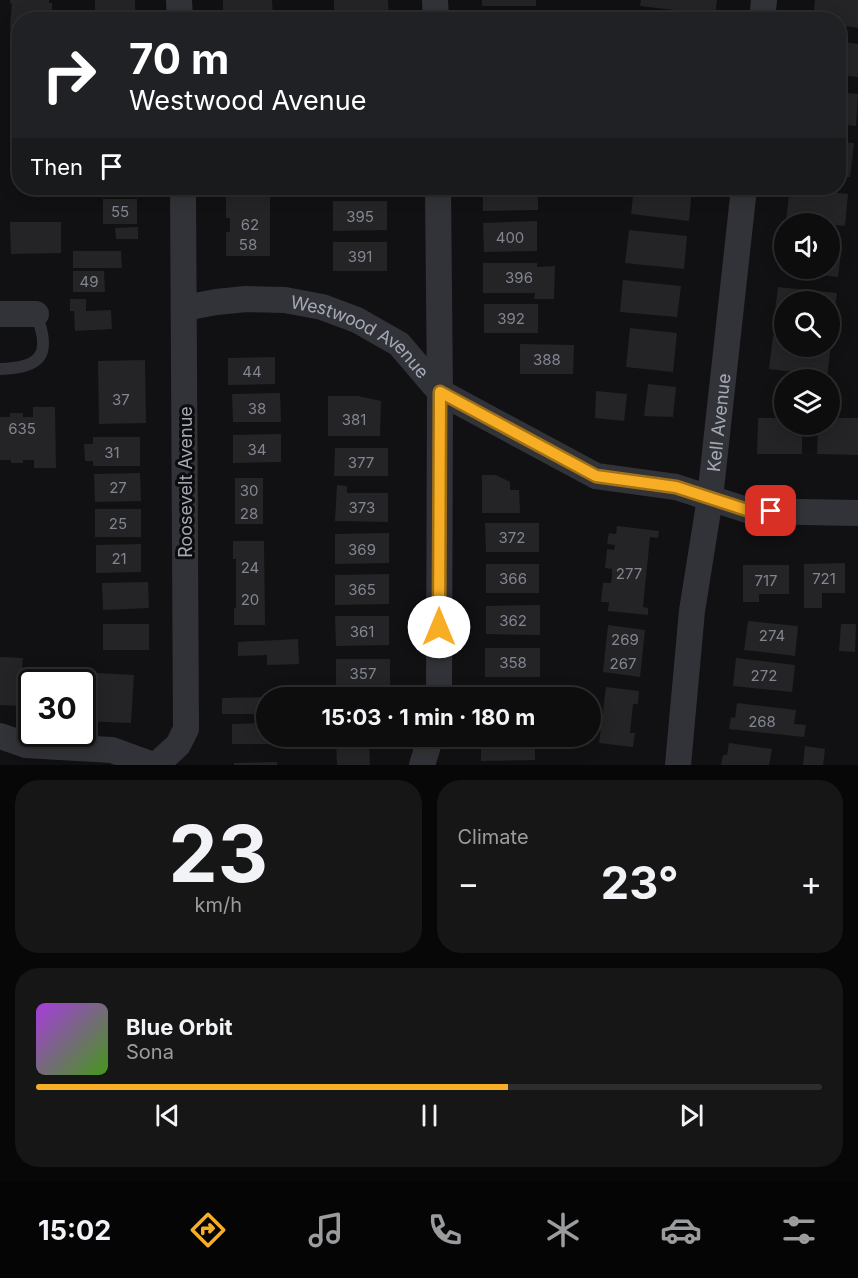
<!DOCTYPE html>
<html lang="en">
<head>
<meta charset="utf-8">
<style>
  :root { --surface:#0d0d0e; --page:#161617; --text:#f1f3f6; --muted:#9a9c9e; --line:#2d2d2e; --accent:#f8ae24 }
  body { margin:0; font-family:Inter,sans-serif; background:var(--page); color:var(--text); height:100vh; display:flex; flex-direction:column; font-size:22px; white-space:nowrap }
  * { box-sizing:border-box; margin:0 }
  p { font-size:20px; color:var(--muted) }
  .icon { flex:none; width:33px; height:33px; fill:none; stroke:currentColor; stroke-width:2; stroke-linecap:round; stroke-linejoin:round }
  .map { position:relative; height:765px; overflow:hidden }
  .panel { display:flex; flex-direction:column; gap:15px; padding:15px; background:#070708; flex:1 }
  .panel>* { flex:none }
  .banner { position:absolute; left:12px; top:12px; width:834px; height:183px; border-radius:24px; box-shadow:0 3px 15px #0003,0 0 0 2px var(--line); background:#202124; color:#fff; overflow:hidden }
  .tools { position:absolute; left:774px; top:213px; display:grid; gap:12px }
  .tools a { display:grid; place-items:center; width:66px; height:66px; border-radius:50%; background:var(--surface); box-shadow:0 3px 15px #0003,0 0 0 2px var(--line); font-size:30px }
  .speed { position:absolute; left:18px; top:669px; display:flex; gap:12px; font-size:30px; font-weight:700; text-align:center }
  .speed>* { display:grid; place-content:center; width:78px; height:78px; border-radius:50%; background:var(--surface); box-shadow:0 3px 15px #0003,0 0 0 2px var(--line); line-height:1 }
  .speed .limit { border:3px solid #111; border-radius:9px; background:#fff; color:#111 }
  .pin { position:absolute; display:grid; place-items:center; width:51px; height:51px; color:#fff; margin:-26px; border-radius:12px; box-shadow:0 3px 9px #0006 }
  .me { position:absolute; width:66px; margin:-33px; rotate:0deg; stroke-linejoin:round; filter:drop-shadow(0 0 4px #0008) }
  .turn { display:flex; align-items:center; gap:21px; height:126px; padding:0 18px; font-size:27px }
  .turn .icon { width:78px; height:78px; stroke-width:2.5 }
  .turn b { display:block; font-size:42px; line-height:51px }
  .then { display:flex; align-items:center; height:57px; padding:0 18px; background:#0003; gap:12px; font-size:22px }
  .big { font-size:45px; font-weight:700; line-height:1.1 }
  .panel .card { flex:1; display:flex; flex-direction:column; justify-content:center; gap:9px; min-width:0; padding:0 21px; border-radius:24px; background:var(--page) }
  .panel .dial { align-items:center; gap:0 }
  .dial b { font-size:78px; line-height:1 }
  .song { display:flex; align-items:center; gap:18px }
  .cover { width:72px; height:72px; border-radius:9px; background:linear-gradient(135deg,hsl(280 70% 55%),hsl(100 70% 35%)) }
  .played { height:6px; border-radius:3px; background:linear-gradient(90deg,var(--accent) 60%,var(--line) 60%) }
  .keys { display:flex; justify-content:space-around; direction:ltr }
  .heat { display:flex; justify-content:space-between; align-items:center; font-size:33px; direction:ltr }
  .panel .tiles { flex:1; display:grid; gap:15px; grid-template-columns:1fr 1fr }
  .card:last-child { grid-column:span 2 }
  .trip { position:absolute; left:256px; top:687px; width:345px; height:60px; border-radius:30px; background:var(--surface); box-shadow:0 3px 15px #0003,0 0 0 2px var(--line); font-weight:700; line-height:60px; text-align:center }
  .dock { display:flex; height:96px; justify-content:space-around; align-items:center; background:#050506; color:var(--muted) }
  .dock .icon { width:42px; height:42px }
  .dock .active { color:var(--accent) }
  .dock b { font-size:27px; color:var(--text) }
  .map>svg:first-child { display:block }
  .building { fill:#242427 }
  .lines { fill:none; stroke-linecap:round; stroke-linejoin:round }
  .lane { stroke:#323338; stroke-width:12 }
  .street { stroke:#323338; stroke-width:26 }
  .route-casing { stroke:#a17117; stroke-width:15 }
  .route { stroke:#f8ae24; stroke-width:10 }
  .labels { text-anchor:middle; dominant-baseline:central; stroke-width:6; stroke-linejoin:round; paint-order:stroke }
  .number-label { font-size:15px; fill:#828690 }
  .street-label { font-size:18px; fill:#a2a8b4; stroke:#0c0c0e }
</style>
</head>
<body>
<div class="map">
<svg width="858" height="765" viewBox="0 0 858 765">
  <rect width="100%" height="100%" fill="#111113"/>
  <path class="building" d="M 10,0 L 49,0 L 49,3 L 52,3 L 52,17 L 49,17 L 49,20 L 20,20 L 20,66 L 13,66 L 13,58 L 10,58 L 10,44 L 12,44 L 10,24 L 12,3 L 10,4 Z
    M 95,0 L 135,0 L 135,20 L 95,20 Z
    M 223,0 L 272,0 L 273,18 L 223,19 Z
    M 334,0 L 388,0 L 389,20 L 334,20 Z
    M 482,0 L 536,0 L 536,6 L 482,6 Z
    M 641,0 L 717,0 L 715,15 L 640,6 Z
    M 815,0 L 858,0 L 858,28 L 838,25 L 838,20 L 813,20 Z
    M 838,41 L 858,44 L 858,77 L 838,75 Z
    M 838,92 L 858,94 L 856,126 L 838,124 Z
    M 838,142 L 854,143 L 850,177 L 838,176 Z
    M 229,188 L 270,188 L 270,256 L 226,256 L 226,232 L 230,232 L 230,218 L 226,218 L 226,196 L 229,196 Z
    M 483,188 L 538,188 L 538,210 L 483,211 Z
    M 634,188 L 692,189 L 689,221 L 631,214 Z
    M 790,188 L 848,194 L 845,226 L 786,220 Z
    M 103,199 L 137,199 L 137,224 L 103,224 Z
    M 333,201 L 387,201 L 387,230 L 333,231 Z
    M 537,221 L 537,251 L 484,252 L 483,223 Z
    M 10,222 L 61,222 L 61,253 L 11,254 Z
    M 138,227 L 138,239 L 116,239 L 115,228 Z
    M 629,230 L 687,236 L 684,269 L 625,263 Z
    M 333,242 L 387,242 L 387,271 L 333,271 Z
    M 830,242 L 842,244 L 838,277 L 780,270 L 783,247 L 784,247 L 784,268 L 830,268 Z
    M 73,251 L 121,251 L 122,268 L 73,268 Z
    M 483,263 L 537,263 L 537,267 L 555,266 L 554,299 L 534,299 L 535,293 L 483,293 Z
    M 73,271 L 104,271 L 105,292 L 73,292 Z
    M 623,280 L 681,286 L 677,317 L 620,312 Z
    M 778,287 L 837,293 L 833,325 L 830,325 L 830,302 L 784,302 L 784,320 L 774,319 Z
    M 70,299 L 86,299 L 86,311 L 111,310 L 112,329 L 75,331 L 74,311 L 70,311 Z
    M 484,304 L 538,304 L 538,333 L 484,333 Z
    M 630,328 L 677,333 L 673,372 L 626,367 Z
    M 773,336 L 784,338 L 784,346 L 831,346 L 827,376 L 769,369 Z
    M 520,344 L 574,345 L 573,374 L 520,374 Z
    M 275,357 L 275,384 L 228,385 L 228,358 Z
    M 145,360 L 146,423 L 99,424 L 98,361 Z
    M 648,384 L 676,387 L 673,417 L 644,416 Z
    M 596,391 L 627,394 L 624,421 L 595,418 Z
    M 280,393 L 281,422 L 233,422 L 232,394 Z
    M 328,396 L 358,396 L 381,401 L 380,436 L 328,436 Z
    M 33,407 L 55,407 L 56,468 L 34,468 L 34,460 L 23,460 L 23,463 L 11,463 L 11,460 L 0,460 L 0,417 L 10,417 L 10,413 L 23,413 L 23,417 L 33,417 Z
    M 758,418 L 784,418 L 784,424 L 802,424 L 802,454 L 757,454 Z
    M 830,418 L 858,418 L 858,455 L 817,454 L 818,424 L 830,424 Z
    M 281,434 L 281,462 L 233,463 L 233,435 Z
    M 93,437 L 140,437 L 140,466 L 93,466 L 93,461 L 85,461 L 84,444 L 93,444 Z
    M 335,448 L 388,448 L 388,476 L 334,476 Z
    M 140,473 L 141,501 L 95,502 L 94,474 Z
    M 482,475 L 496,475 L 510,482 L 510,490 L 519,490 L 520,513 L 482,513 Z
    M 235,478 L 263,478 L 263,524 L 235,524 Z
    M 337,485 L 347,486 L 347,493 L 388,493 L 388,522 L 335,521 Z
    M 95,509 L 141,509 L 141,537 L 95,537 Z
    M 485,523 L 539,523 L 539,552 L 486,552 Z
    M 617,526 L 659,531 L 658,538 L 650,537 L 643,607 L 648,608 L 648,615 L 608,611 L 609,602 L 601,602 L 603,583 L 611,583 L 612,577 L 612,569 L 605,568 L 607,549 L 614,550 L 615,545 L 607,544 L 609,533 L 616,534 Z
    M 389,533 L 389,563 L 335,564 L 335,534 Z
    M 233,541 L 264,541 L 265,625 L 234,625 L 234,608 L 236,608 L 236,559 L 233,559 Z
    M 141,544 L 141,572 L 96,573 L 96,545 Z
    M 845,563 L 845,593 L 822,593 L 822,608 L 804,608 L 804,564 Z
    M 486,564 L 539,564 L 539,593 L 486,593 Z
    M 743,565 L 789,565 L 789,594 L 759,594 L 759,602 L 743,602 Z
    M 389,574 L 389,604 L 335,605 L 335,575 Z
    M 148,582 L 149,608 L 103,610 L 102,583 Z
    M 540,605 L 540,635 L 486,634 L 486,606 Z
    M 335,616 L 389,616 L 389,645 L 336,646 Z
    M 748,621 L 798,626 L 795,656 L 744,650 Z
    M 103,624 L 149,624 L 149,650 L 103,650 Z
    M 841,624 L 856,624 L 855,652 L 839,651 Z
    M 608,625 L 645,630 L 640,677 L 603,672 Z
    M 298,639 L 299,664 L 267,665 L 267,655 L 238,656 L 238,642 Z
    M 485,648 L 540,648 L 540,677 L 485,677 Z
    M 0,657 L 23,658 L 22,669 L 134,675 L 131,723 L 82,721 L 82,682 L 32,682 L 32,718 L 20,717 L 20,706 L 0,705 Z
    M 736,658 L 795,665 L 792,692 L 733,686 Z
    M 336,659 L 390,659 L 390,687 L 336,688 Z
    M 606,687 L 639,691 L 638,704 L 633,704 L 630,733 L 635,733 L 633,747 L 599,743 Z
    M 540,690 L 540,698 L 485,698 L 485,691 Z
    M 267,697 L 267,714 L 222,714 L 222,698 Z
    M 737,703 L 796,710 L 794,724 L 806,725 L 804,737 L 729,729 L 731,717 L 735,718 Z
    M 267,723 L 267,736 L 283,736 L 283,742 L 275,742 L 275,744 L 232,744 L 232,724 Z
    M 481,736 L 535,736 L 535,760 L 481,761 Z
    M 369,740 L 370,765 L 337,765 L 336,741 Z
    M 729,743 L 772,749 L 769,765 L 721,765 L 723,755 L 727,755 Z
    M 805,746 L 825,749 L 823,765 L 803,765 Z
    M 277,762 L 277,765 L 234,765 L 234,763 Z"/>
  <g class="lines">
    <path class="lane" d="M 0,369 C 42,368 52,354 36,314"/>
    <g class="street">
      <path d="M 179,0 L 180,20"/>
      <path d="M 435,0 L 436,20"/>
      <path d="M 762,20 L 764,0"/>
      <path d="M 438,188 L 440,392 L 439,698"/>
      <path id="s1" d="M 185,308 L 216,302 L 246,299 L 285,300 L 322,307 L 357,320 L 399,344 L 440,392 L 596,476 L 676,487 L 750,511 L 858,513"/>
      <path d="M 0,314 L 36,314"/>
      <path d="M 0,736 L 26,745 L 112,750 L 153,765"/>
      <path d="M 156,765 L 178,745 L 186,729 L 183,188"/>
      <path d="M 422,765 L 431,736"/>
      <path id="s2" d="M 678,765 L 692,611 L 710,498 L 744,188"/>
    </g>
  </g>
  <g class="lines">
    <defs>
      <path id="route" d="M 439,627 L 440,392 L 596,476 L 676,487 L 750,511 L 771,511"/>
    </defs>
    <use href="#route" class="route-casing"/>
    <use href="#route" class="route"/>
  </g>
  <g class="labels">
    <g class="number-label">
      <text x="120" y="211">55</text>
      <text x="360" y="216">395</text>
      <text x="250" y="224">62</text>
      <text x="510" y="237">400</text>
      <text x="248" y="244">58</text>
      <text x="360" y="256">391</text>
      <text x="519" y="277">396</text>
      <text x="89" y="281">49</text>
      <text x="511" y="318">392</text>
      <text x="547" y="359">388</text>
      <text x="252" y="371">44</text>
      <text x="121" y="399">37</text>
      <text x="257" y="408">38</text>
      <text x="354" y="419">381</text>
      <text x="22" y="428">635</text>
      <text x="257" y="449">34</text>
      <text x="112" y="452">31</text>
      <text x="361" y="462">377</text>
      <text x="118" y="487">27</text>
      <text x="249" y="490">30</text>
      <text x="362" y="507">373</text>
      <text x="249" y="513">28</text>
      <text x="118" y="523">25</text>
      <text x="512" y="537">372</text>
      <text x="362" y="549">369</text>
      <text x="119" y="558">21</text>
      <text x="250" y="567">24</text>
      <text x="629" y="573">277</text>
      <text x="513" y="578">366</text>
      <text x="824" y="578">721</text>
      <text x="766" y="580">717</text>
      <text x="362" y="589">365</text>
      <text x="250" y="599">20</text>
      <text x="513" y="620">362</text>
      <text x="362" y="631">361</text>
      <text x="772" y="635">274</text>
      <text x="625" y="639">269</text>
      <text x="513" y="662">358</text>
      <text x="623" y="663">267</text>
      <text x="363" y="673">357</text>
      <text x="764" y="675">272</text>
      <text x="762" y="721">268</text>
    </g>
    <g class="street-label">
      <text stroke="none"><textPath href="#s1" startOffset="186">Westwood Avenue</textPath></text>
      <text stroke="none"><textPath href="#s2" startOffset="345">Kell Avenue</textPath></text>
      <text transform="translate(185 482) rotate(-90)">Roosevelt Avenue</text>
    </g>
  </g>
</svg>
<div class="tools">
<a><svg class="icon" aria-label="sound" viewBox="0 0 24 24"><path d="M4 9h4l5-4v14l-5-4H4zM17 9q2 3 0 6"/></svg></a>
<a><svg class="icon" aria-label="search" viewBox="0 0 24 24"><circle cx="10" cy="10" r="6"/><path d="M15 15l6 6"/></svg></a>
<a><svg class="icon" aria-label="layers" viewBox="0 0 24 24"><path d="M12 4l9 5-9 5-9-5zM3 14l9 5 9-5"/></svg></a>
</div>
<div class="speed"><div class="limit">30</div></div>
<div class="pin" style="left:771px;top:511px;background:#d93025"><svg class="icon" aria-label="arrive" viewBox="0 0 24 24"><path d="M6 21V4h12l-3 4 3 4H6"/></svg></div>
<svg class="me" style="left:439px;top:627px" viewBox="-20 -20 40 40"><circle r="19" fill="#fff"/><path d="M0-13L10 11 0 6-10 11z" fill="#f8ae24"/></svg>
<div class="trip">15:03 · 1 min · 180 m</div>
<div class="banner">
<div class="turn"><svg class="icon" aria-label="right" viewBox="0 0 24 24"><path d="M7 20v-9h11M14 6l5 5-5 5"/></svg><div><b>70 m</b>Westwood Avenue</div></div>
<div class="then">Then<svg class="icon" aria-label="arrive" viewBox="0 0 24 24"><path d="M6 21V4h12l-3 4 3 4H6"/></svg></div>
</div>
</div>
<section class="panel">
<div class="tiles">
<div class="card dial"><b>23</b><p>km/h</p></div>
<div class="card"><p>Climate</p>
<div class="heat"><a>−</a><b class="big">23°</b><a>+</a></div>
</div>
<div class="card">
<div class="song"><i class="cover"></i><div><b>Blue Orbit</b><p>Sona</p></div></div>
<div class="played"></div>
<div class="keys"><svg class="icon" aria-label="previous" viewBox="0 0 24 24"><path d="M18 5L8 12l10 7zM5 5v14"/></svg><svg class="icon" aria-label="pause" viewBox="0 0 24 24"><path d="M8 5v14M16 5v14"/></svg><svg class="icon" aria-label="next" viewBox="0 0 24 24"><path d="M6 5l10 7-10 7zM19 5v14"/></svg></div>
</div>
</div>
</section>
<nav class="dock">
<b>15:02</b>
<svg class="icon active" aria-label="directions" viewBox="0 0 24 24"><path d="M12 3l9 9-9 9-9-9zM9 14v-3h6M13 9l2 2-2 2"/></svg>
<svg class="icon" aria-label="music" viewBox="0 0 24 24"><path d="M9 18V5l10-2v13"/><circle cx="6" cy="18" r="3"/><circle cx="16" cy="16" r="3"/></svg>
<svg class="icon" aria-label="phone" viewBox="0 0 24 24"><path d="M5 4h4l2 5-3 2q2 4 5 5l2-3 5 2v4C11 20 4 13 5 4z"/></svg>
<svg class="icon" aria-label="climate" viewBox="0 0 24 24"><path d="M12 3v18M4 7l16 10M4 17L20 7"/></svg>
<svg class="icon" aria-label="car" viewBox="0 0 24 24"><path d="M5 17H2v-5l4-1 3-4h7l3 4 3 1v5h-3M9 17h6M6 11h13"/><circle cx="7" cy="17" r="2"/><circle cx="17" cy="17" r="2"/></svg>
<svg class="icon" aria-label="filters" viewBox="0 0 24 24"><path d="M4 7h16M4 17h16"/><circle cx="9" cy="7" r="2"/><circle cx="15" cy="17" r="2"/></svg>
</nav>
</body>
</html>
